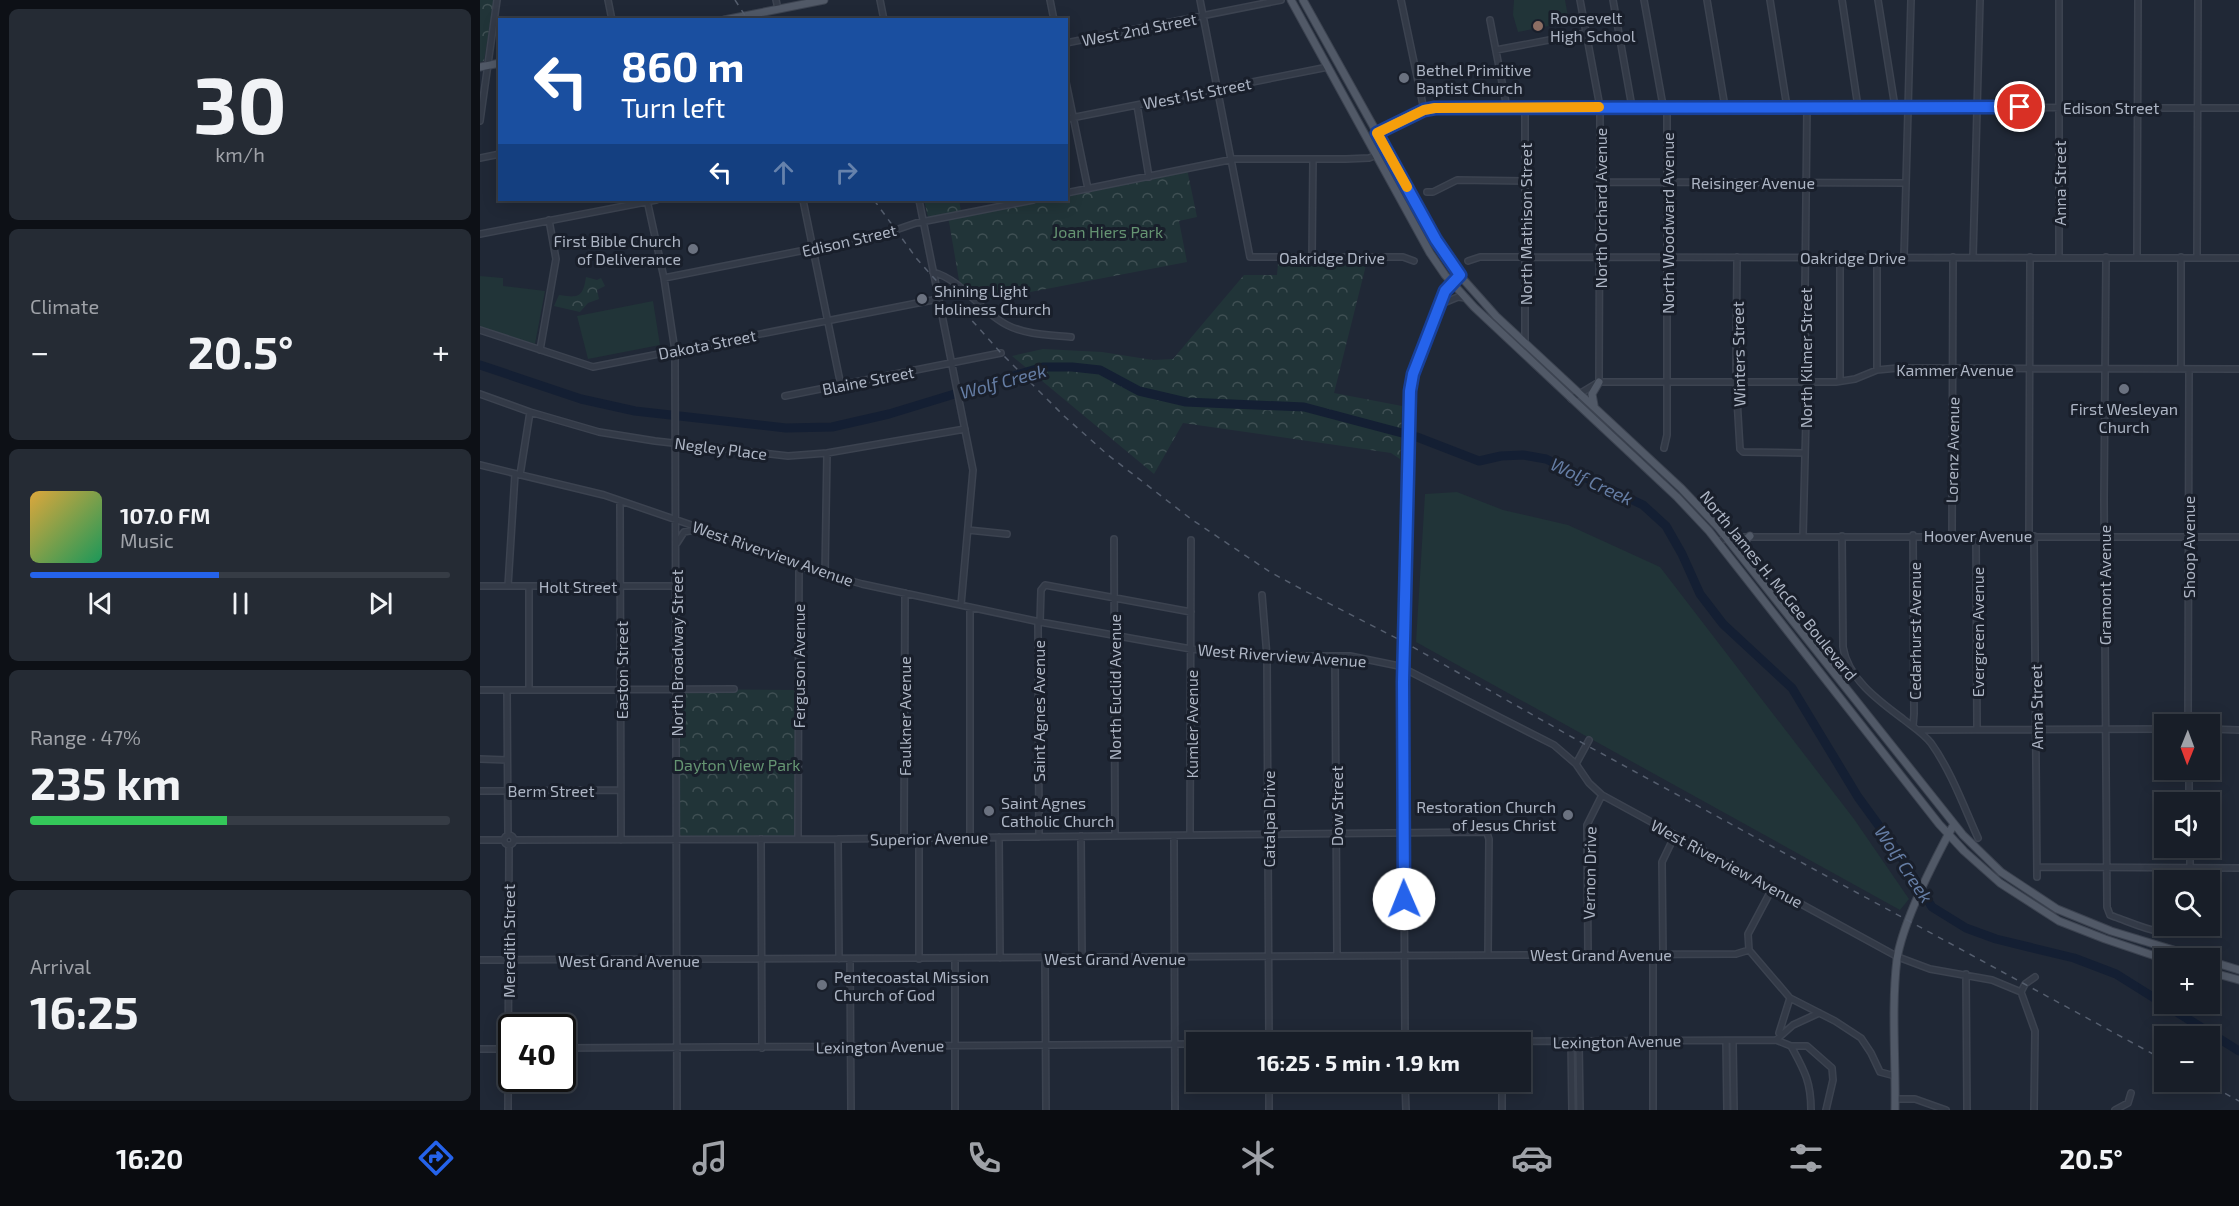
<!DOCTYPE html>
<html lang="en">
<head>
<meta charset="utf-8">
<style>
  :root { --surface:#181e28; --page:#252b34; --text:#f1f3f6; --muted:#9fa2a8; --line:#363c45; --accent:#2563eb }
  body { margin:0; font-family:"Exo 2",sans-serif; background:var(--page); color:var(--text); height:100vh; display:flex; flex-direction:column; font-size:22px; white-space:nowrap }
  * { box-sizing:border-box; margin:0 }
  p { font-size:20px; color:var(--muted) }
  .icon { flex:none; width:33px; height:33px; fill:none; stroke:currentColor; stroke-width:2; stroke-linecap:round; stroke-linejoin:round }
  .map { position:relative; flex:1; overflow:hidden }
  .panel { display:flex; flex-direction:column; gap:9px; padding:9px; background:#0d1016; width:480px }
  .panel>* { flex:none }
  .top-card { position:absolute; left:18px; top:18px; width:570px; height:183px; border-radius:0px; box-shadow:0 3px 15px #0003,0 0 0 2px var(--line); background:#1a4fa0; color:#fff; overflow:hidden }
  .needle { width:39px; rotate:181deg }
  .controls { position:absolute; left:1674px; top:714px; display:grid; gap:12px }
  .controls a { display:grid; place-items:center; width:66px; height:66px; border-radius:0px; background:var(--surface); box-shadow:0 3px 15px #0003,0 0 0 2px var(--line); font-size:30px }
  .speed { position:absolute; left:18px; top:1014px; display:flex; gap:12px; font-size:30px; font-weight:700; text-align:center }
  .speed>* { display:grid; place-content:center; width:78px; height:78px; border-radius:50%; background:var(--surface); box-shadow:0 3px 15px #0003,0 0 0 2px var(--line); line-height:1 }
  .speed .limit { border:3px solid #111; border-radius:9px; background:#fff; color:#111 }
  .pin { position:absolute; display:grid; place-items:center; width:51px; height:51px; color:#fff; margin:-26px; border:3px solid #fff; border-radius:50%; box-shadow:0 2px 6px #0007 }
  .me { position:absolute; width:66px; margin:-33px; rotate:359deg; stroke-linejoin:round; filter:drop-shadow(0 0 4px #0008) }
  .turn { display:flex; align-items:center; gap:21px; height:126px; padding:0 24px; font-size:27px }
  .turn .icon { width:78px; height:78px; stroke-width:2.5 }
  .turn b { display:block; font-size:42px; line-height:51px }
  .lanes { display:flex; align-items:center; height:57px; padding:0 24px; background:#0003; justify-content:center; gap:30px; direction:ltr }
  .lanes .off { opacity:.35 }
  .big { font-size:45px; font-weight:700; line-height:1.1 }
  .panel .tile { flex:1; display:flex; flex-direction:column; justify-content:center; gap:9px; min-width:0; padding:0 21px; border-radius:9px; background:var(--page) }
  .panel .dial { align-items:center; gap:0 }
  .dial b { font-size:78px; line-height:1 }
  .song { display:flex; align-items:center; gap:18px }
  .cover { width:72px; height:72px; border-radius:9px; background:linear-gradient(135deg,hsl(40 70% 55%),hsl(150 70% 35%)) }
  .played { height:6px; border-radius:3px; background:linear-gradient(90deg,var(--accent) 45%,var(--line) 45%) }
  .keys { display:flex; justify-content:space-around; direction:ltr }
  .heat { display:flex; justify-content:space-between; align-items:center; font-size:33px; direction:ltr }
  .charge { height:9px; border-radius:4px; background:linear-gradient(90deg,#34c759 47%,var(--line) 0) }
  .trip { position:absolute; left:706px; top:1032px; width:345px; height:60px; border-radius:0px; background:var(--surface); box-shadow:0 3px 15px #0003,0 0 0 2px var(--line); font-weight:700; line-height:60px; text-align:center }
  .tab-bar { display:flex; height:96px; justify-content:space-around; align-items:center; background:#0a0c10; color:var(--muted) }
  .tab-bar .icon { width:42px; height:42px }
  .tab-bar .current { color:var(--accent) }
  .tab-bar b { font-size:27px; color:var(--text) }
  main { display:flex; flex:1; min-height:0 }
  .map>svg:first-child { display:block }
  .grass { fill:#213438 }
  .forest { fill:url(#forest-crowns) }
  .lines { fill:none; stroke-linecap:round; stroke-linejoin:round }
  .river { stroke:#141f33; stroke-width:9 }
  .minor-casing { stroke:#3c4350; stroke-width:8 }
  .major-casing { stroke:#3c4350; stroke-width:9 }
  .minor { stroke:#333a47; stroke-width:5 }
  .major { stroke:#515967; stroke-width:7 }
  .rail { stroke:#555e6e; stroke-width:1.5; stroke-dasharray:6 6; stroke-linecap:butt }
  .route-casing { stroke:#184099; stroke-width:15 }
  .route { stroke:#2563eb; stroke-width:10 }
  .slow { stroke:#f59e0b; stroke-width:10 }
  .education-dot { fill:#8d6e63; stroke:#191f2b; stroke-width:2 }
  .worship-dot { fill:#6b7280; stroke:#191f2b; stroke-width:2 }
  .labels { text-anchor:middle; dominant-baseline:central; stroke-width:6; stroke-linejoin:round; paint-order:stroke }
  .poi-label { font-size:16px; fill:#adb5c4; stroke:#191f2b; text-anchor:start }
  .street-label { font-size:16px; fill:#adb5c4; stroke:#191f2b }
  .park-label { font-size:16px; fill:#659472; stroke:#191f2b }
  .water-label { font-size:18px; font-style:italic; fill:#657da4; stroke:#191f2b }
</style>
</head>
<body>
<main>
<section class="panel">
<div class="tile dial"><b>30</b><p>km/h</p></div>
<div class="tile"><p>Climate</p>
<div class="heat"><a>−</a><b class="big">20.5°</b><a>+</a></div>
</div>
<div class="tile">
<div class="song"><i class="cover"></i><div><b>107.0 FM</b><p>Music</p></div></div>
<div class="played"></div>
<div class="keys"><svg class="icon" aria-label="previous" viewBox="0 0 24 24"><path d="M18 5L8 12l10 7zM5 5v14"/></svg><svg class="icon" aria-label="pause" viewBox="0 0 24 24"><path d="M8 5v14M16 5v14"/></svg><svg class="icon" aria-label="next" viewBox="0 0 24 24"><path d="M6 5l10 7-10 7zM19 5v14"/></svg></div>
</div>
<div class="tile"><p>Range · 47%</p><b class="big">235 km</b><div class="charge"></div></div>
<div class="tile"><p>Arrival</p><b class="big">16:25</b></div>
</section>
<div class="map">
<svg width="1759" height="1110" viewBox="0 0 1759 1110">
  <defs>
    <pattern id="forest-crowns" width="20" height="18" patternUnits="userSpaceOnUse" patternTransform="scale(1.5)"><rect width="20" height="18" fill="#213438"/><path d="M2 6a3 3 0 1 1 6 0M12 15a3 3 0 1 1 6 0" fill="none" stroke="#3f4f53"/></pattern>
  </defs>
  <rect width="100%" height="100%" fill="#202836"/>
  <path class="grass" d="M 1034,0 L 1085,0 L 1089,22 L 1038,32 L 1033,15 Z
    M 0,276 L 23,278 L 23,286 L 65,291 L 55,344 L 0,327 Z
    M 173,301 L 180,345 L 108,359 L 97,316 Z
    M 977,492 L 1023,510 L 1088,525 L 1180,567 L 1374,819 L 1429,899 L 1420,910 L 936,642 L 945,494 Z"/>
  <path class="forest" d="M 0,0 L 14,0 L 4,61 L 0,62 Z
    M 707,169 L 717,217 L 699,221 L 707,262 L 498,302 L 480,286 L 468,216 L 553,200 L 586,200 L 587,193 Z
    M 444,200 L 479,200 L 481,211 L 448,217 Z
    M 798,263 L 886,265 L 854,393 L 922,406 L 920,459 L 911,453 L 703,423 L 674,474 L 532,356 L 563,349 L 622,352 L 673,360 L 693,359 L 764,275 L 797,275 Z
    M 106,277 L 117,280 L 121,278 L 125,286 L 117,290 L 119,299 L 108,303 L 100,312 L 74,306 L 79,295 C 98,298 103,298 106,277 Z
    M 197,689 L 318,690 L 318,839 L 195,839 Z"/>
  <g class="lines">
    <path class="river" d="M 0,365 L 101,399 L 155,411 L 306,428 L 352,427 L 409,414 L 563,367 L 592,367 L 620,370 L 659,391 L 706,402 L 824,407 L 937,437 L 999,461 L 1021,456 L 1043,455 L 1066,459 L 1163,505 L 1186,526 L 1202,554 L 1220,594 L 1243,624 L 1312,688 L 1378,797 L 1418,852 L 1452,907 L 1486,928 L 1516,939 L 1594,958 L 1636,974 L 1759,1051"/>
    <defs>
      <path id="minor" d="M 128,0 L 132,20
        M 296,0 L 298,9
        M 400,0 L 404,20
        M 570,0 L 574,20
        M 720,0 L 770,257 L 923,257 L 934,261
        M 921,0 L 944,110
        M 1100,0 L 1120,107 L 1119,382
        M 1133,0 L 1152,107
        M 1164,0 L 1182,100 L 1187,114 L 1187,435 L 1184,448
        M 1227,0 L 1245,107
        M 1290,0 L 1307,107
        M 1362,0 L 1378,107
        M 1398,0 L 1415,107
        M 1579,0 L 1579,257
        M 1010,20 L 1027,108
        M 586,43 L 801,0
        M 1016,50 L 1106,33
        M 586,82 L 608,189
        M 657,105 L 669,177
        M 586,119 L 848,67
        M 0,121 L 17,0
        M 897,133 L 944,110 L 955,108 L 1415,107 L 1759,108
        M 0,158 L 20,154
        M 1120,182 L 1426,183
        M 947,192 L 953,192 L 977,180 L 1045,181
        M 586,193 L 754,159 L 866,159 L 889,158 L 897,155
        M 167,200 L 184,278 L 195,351 L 197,1110
        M 323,200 L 361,386
        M 439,200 L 493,470 L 481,605
        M 0,234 L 176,200
        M 832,257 L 833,159
        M 1257,257 L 1256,382 L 1260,449 L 1263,452 L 1325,453
        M 1360,257 L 1360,381
        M 1424,257 L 1431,0
        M 1493,257 L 1500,0
        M 1626,257 L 1624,499 L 1627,907 L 1630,915 L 1635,917 C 1653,923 1693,943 1707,926
        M 1657,257 L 1658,0
        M 1701,257 L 1701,369
        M 1717,258 L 1718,0
        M 988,261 L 1000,257 L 1759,258
        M 453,272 C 484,281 499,311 527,325 C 546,335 571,335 591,337
        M 184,278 L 401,235 L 436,223 L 553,200
        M 961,304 L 978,297 L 986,298
        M 0,330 L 113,367 L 458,299
        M 1045,341 L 1045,108
        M 60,350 L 76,259 L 69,220
        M 1397,370 L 1397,257
        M 0,394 L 50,412 L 119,432 L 175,441 L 308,456 L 347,453 L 485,429
        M 305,396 L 521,353
        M 1091,399 L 1119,382 L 1356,382 L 1375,379 L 1397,370 L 1418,368 L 1759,369
        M 0,465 L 124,495 L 223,529 L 319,566 L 382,584 L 560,622 L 711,649 L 777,656 L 870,656 L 919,666 L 1074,745 L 1096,764 L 1109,783 L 1122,795 L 1418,957 L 1450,969 L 1512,980 L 1541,992
        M 40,475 L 50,412
        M 140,501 L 141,840
        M 488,530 L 527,534
        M 1472,535 L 1473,257
        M 1362,536 L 1363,647 C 1368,679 1399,701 1423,719 C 1433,727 1443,733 1451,743 C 1471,771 1484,807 1498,838
        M 1496,536 L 1497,728
        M 1549,536 L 1550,257
        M 1554,536 L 1557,877
        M 1323,537 L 1326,418 L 1325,292 L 1327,107
        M 634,539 L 635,836
        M 197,543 L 204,532 L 220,529
        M 1238,543 L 1246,537 L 1759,537
        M 345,574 L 347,453
        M 0,586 L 195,586
        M 28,586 L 35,474
        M 49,586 L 49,689
        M 782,595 L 787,657 L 789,1042
        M 558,622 L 559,837
        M 560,622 L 561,590 L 565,585 L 711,612
        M 855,656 L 857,956
        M 0,690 L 254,689
        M 27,690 L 28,835
        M 1708,724 L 1709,369
        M 1433,726 L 1434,714 L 1433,535
        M 1730,729 L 1759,730
        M 1438,730 L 1684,729
        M 0,759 L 27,760
        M 1096,764 L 1109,740
        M 1709,770 L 1709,802
        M 0,791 L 141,790
        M 710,835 L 711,540
        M24 840a5 5 0 1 1 10 0a5 5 0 1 1-10 0Z
        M 601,836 L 602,958
        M 694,836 L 695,1110
        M 490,837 L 490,607
        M 519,837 L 520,958
        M 424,838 L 425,593
        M 281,839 L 282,1048
        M 318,839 L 319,566
        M 358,839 L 359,959
        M 0,840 L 24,840
        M 34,840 L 358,839 L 1004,832 L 1007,833 L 1009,839 L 1008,955
        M 1710,848 L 1710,880
        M 1557,867 L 1759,868
        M 1293,887 L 1268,934 L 1269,950 L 1310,998 L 1355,1021 L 1381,1038 L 1391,1053 L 1400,1072 L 1415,1076
        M 1108,954 L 1107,825 L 1122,795
        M 1173,954 L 1173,1110
        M 1183,954 L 1182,862 L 1195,835
        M 475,958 L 475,1110
        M 565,958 L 566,1110
        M 370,959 L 371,1110
        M 439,959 L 439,838
        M 0,960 L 1256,954 L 1269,950
        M 1486,974 L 1487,1110
        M 1299,1033 L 1310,998
        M 1296,1040 L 1313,1025 L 1339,1013
        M 1246,1041 L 1247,1110
        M 1253,1041 L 1254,1110
        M 898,1042 L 1296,1040 L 1311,1046 C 1324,1070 1331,1081 1331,1110
        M 925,1042 L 923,682 L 930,391 L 933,374 L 965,291 L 980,275
        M 1091,1042 L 1092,1110
        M 1099,1042 L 1100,1110
        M 1311,1046 L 1327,1046 L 1352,1068 L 1353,1080 L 1346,1110
        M 82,1048 L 717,1044
        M 0,1049 L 31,1049
        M 789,1082 L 789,1110
        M 925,1082 L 926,1110
        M 1022,1082 L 1022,1110
        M 1415,1099 L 1435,1099 L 1466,1110
        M 28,1110 L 29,845
        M 1554,1110 L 1555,1031 L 1541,992 L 1545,984 L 1555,977
        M 1635,1110 L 1648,1103 L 1651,1093"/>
      <path id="major" d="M 811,0 L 950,253 L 965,275 L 994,307 L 1197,497 L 1229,531 L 1459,824 L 1484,851 L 1520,883 L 1579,921 L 1625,939 L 1684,959
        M 823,0 L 940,210 L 975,270 L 1016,316 L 1201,488 L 1238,527 L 1483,835 L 1521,872 L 1577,909 L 1631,931 L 1720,958
        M 244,20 L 344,0
        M 0,67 L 20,63
        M 1114,405 L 1112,394 L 1119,382
        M 1262,555 L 1262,543 L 1270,536
        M 1730,961 L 1759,970
        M 1730,972 L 1759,980
        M 1415,1110 C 1416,1060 1411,1009 1417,959 C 1423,921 1455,859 1474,824"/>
    </defs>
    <use href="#minor" class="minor-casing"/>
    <use href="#major" class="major-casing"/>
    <use href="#minor" class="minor"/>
    <use href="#major" class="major"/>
    <path class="rail" d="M 255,0 L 268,20
      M 394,200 L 437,259 L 521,353 L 584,416 L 628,455 L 711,519 L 790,572 L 825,591 L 924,642 L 1106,745 L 1684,1060
      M 1724,1082 L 1759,1101"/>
  </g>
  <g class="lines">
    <defs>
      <path id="route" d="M 924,899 L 923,682 L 930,391 L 933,374 L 965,291 L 980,275 L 956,240 L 897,133 L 944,110 L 955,108 L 1540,107"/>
    </defs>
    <use href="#route" class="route-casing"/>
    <use href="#route" class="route"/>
    <path class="slow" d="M 927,187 L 897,133 L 944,110 L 955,108 L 1119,107"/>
  </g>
  <circle class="education-dot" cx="1058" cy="26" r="6"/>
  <g class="worship-dot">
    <circle cx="924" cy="78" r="6"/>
    <circle cx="213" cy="249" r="6"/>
    <circle cx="442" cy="299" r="6"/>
    <circle cx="1644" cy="389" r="6"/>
    <circle cx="509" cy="811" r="6"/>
    <circle cx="1088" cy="815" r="6"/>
    <circle cx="342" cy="985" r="6"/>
  </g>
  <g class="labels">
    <g class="poi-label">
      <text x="1070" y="17">Roosevelt<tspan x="1070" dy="18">High School</tspan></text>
      <text x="936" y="69">Bethel Primitive<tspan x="936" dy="18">Baptist Church</tspan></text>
      <text x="201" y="240" text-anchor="end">First Bible Church<tspan x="201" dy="18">of Deliverance</tspan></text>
      <text x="454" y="290">Shining Light<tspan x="454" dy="18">Holiness Church</tspan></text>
      <text x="1644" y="408" text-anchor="middle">First Wesleyan<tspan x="1644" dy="18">Church</tspan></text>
      <text x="521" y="802">Saint Agnes<tspan x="521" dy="18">Catholic Church</tspan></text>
      <text x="1076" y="806" text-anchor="end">Restoration Church<tspan x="1076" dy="18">of Jesus Christ</tspan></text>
      <text x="354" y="976">Pentecoastal Mission<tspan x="354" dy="18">Church of God</tspan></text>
    </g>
    <g class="street-label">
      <text transform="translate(659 29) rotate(-11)">West 2nd Street</text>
      <text transform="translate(717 93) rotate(-11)">West 1st Street</text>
      <text x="1631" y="107">Edison Street</text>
      <text x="1273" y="182">Reisinger Avenue</text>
      <text transform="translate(1579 183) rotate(-90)">Anna Street</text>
      <text transform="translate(1120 208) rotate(-90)">North Orchard Avenue</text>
      <text transform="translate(1187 223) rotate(-90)">North Woodward Avenue</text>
      <text transform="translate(1045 224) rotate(-90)">North Mathison Street</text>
      <text transform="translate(369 240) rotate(-13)">Edison Street</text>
      <text x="852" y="257">Oakridge Drive</text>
      <text x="1373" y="257">Oakridge Drive</text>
      <text transform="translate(227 344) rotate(-11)">Dakota Street</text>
      <text transform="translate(1258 354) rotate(-91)">Winters Street</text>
      <text transform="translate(1325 358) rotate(-90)">North Kilmer Street</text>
      <text x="1475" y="369">Kammer Avenue</text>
      <text transform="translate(388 380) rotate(-11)">Blaine Street</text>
      <text transform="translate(241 448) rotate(7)">Negley Place</text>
      <text transform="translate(1472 450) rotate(-89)">Lorenz Avenue</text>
      <text x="1498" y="535">Hoover Avenue</text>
      <text transform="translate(1708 547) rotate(-90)">Shoop Avenue</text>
      <text transform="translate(293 553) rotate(19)">West Riverview Avenue</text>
      <text transform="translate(1299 585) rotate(51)">North James H. McGee Boulevard</text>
      <text transform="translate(1624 585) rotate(-90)">Gramont Avenue</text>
      <text x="98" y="586">Holt Street</text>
      <text transform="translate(1434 631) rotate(-90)">Cedarhurst Avenue</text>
      <text transform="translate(1497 632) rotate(-90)">Evergreen Avenue</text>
      <text transform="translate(196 653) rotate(-90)">North Broadway Street</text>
      <text transform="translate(802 655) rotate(4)">West Riverview Avenue</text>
      <text transform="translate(318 666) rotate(-90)">Ferguson Avenue</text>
      <text transform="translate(141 670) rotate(-90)">Easton Street</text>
      <text transform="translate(634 687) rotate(-90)">North Euclid Avenue</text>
      <text transform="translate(1556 707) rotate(-91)">Anna Street</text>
      <text transform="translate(558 711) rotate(-90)">Saint Agnes Avenue</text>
      <text transform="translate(424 716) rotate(-90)">Faulkner Avenue</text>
      <text transform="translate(711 724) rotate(-90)">Kumler Avenue</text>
      <text x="71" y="790">Berm Street</text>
      <text transform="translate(856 806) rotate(-90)">Dow Street</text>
      <text transform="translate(788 819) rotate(-90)">Catalpa Drive</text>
      <text transform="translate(449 838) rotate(-1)">Superior Avenue</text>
      <text transform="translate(1247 863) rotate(28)">West Riverview Avenue</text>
      <text transform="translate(1109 873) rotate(-89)">Vernon Drive</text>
      <text transform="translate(28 941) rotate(-90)">Meredith Street</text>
      <text x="1121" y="954">West Grand Avenue</text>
      <text x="635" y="958">West Grand Avenue</text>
      <text x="149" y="960">West Grand Avenue</text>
      <text transform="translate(1137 1041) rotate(-1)">Lexington Avenue</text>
      <text transform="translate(400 1046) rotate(-1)">Lexington Avenue</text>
    </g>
    <g class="park-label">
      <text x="628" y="231">Joan Hiers Park</text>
      <text x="257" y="764">Dayton View Park</text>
    </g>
    <g class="water-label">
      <text transform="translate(523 381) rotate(-15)">Wolf Creek</text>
      <text transform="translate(1112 481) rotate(25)">Wolf Creek</text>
      <text transform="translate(1424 864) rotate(56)">Wolf Creek</text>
    </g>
  </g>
</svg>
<div class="controls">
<a><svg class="needle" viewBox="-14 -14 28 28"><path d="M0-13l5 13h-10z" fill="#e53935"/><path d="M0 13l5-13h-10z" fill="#9fa2a8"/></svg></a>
<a><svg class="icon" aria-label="sound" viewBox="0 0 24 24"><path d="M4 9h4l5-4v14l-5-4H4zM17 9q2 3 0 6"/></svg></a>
<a><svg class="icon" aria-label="search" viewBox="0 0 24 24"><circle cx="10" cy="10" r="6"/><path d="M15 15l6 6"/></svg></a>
<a>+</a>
<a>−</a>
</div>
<div class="speed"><div class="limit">40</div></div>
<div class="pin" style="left:1540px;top:107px;background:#d93025"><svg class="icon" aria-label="arrive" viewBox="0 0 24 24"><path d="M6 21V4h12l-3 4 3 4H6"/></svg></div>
<svg class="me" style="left:924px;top:899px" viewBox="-20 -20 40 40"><circle r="19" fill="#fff"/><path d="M0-13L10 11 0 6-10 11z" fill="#2563eb"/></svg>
<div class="trip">16:25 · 5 min · 1.9 km</div>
<div class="top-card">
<div class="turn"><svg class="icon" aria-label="left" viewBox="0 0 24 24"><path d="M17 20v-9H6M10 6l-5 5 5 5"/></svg><div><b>860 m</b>Turn left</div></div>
<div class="lanes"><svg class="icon" aria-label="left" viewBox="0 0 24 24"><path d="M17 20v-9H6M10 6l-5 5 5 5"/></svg><svg class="icon off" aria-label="ahead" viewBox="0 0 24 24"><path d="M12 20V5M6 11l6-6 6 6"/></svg><svg class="icon off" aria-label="right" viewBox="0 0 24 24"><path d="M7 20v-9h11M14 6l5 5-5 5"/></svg></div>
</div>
</div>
</main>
<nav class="tab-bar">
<b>16:20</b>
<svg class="icon current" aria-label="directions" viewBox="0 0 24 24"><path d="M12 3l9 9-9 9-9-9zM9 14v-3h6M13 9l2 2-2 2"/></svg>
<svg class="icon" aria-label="music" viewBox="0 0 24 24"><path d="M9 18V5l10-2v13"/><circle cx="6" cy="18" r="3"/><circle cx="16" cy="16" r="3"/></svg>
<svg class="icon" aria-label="phone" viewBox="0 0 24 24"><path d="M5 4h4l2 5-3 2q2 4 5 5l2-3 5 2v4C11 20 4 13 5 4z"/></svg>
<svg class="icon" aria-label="climate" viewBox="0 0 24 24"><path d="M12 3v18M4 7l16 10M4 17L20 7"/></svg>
<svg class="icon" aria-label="car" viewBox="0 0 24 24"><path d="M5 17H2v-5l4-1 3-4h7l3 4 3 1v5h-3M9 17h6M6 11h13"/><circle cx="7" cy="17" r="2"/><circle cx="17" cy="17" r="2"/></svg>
<svg class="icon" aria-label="filters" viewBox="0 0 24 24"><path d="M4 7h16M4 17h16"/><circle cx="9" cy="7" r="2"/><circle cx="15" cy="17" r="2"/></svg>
<b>20.5°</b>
</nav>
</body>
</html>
